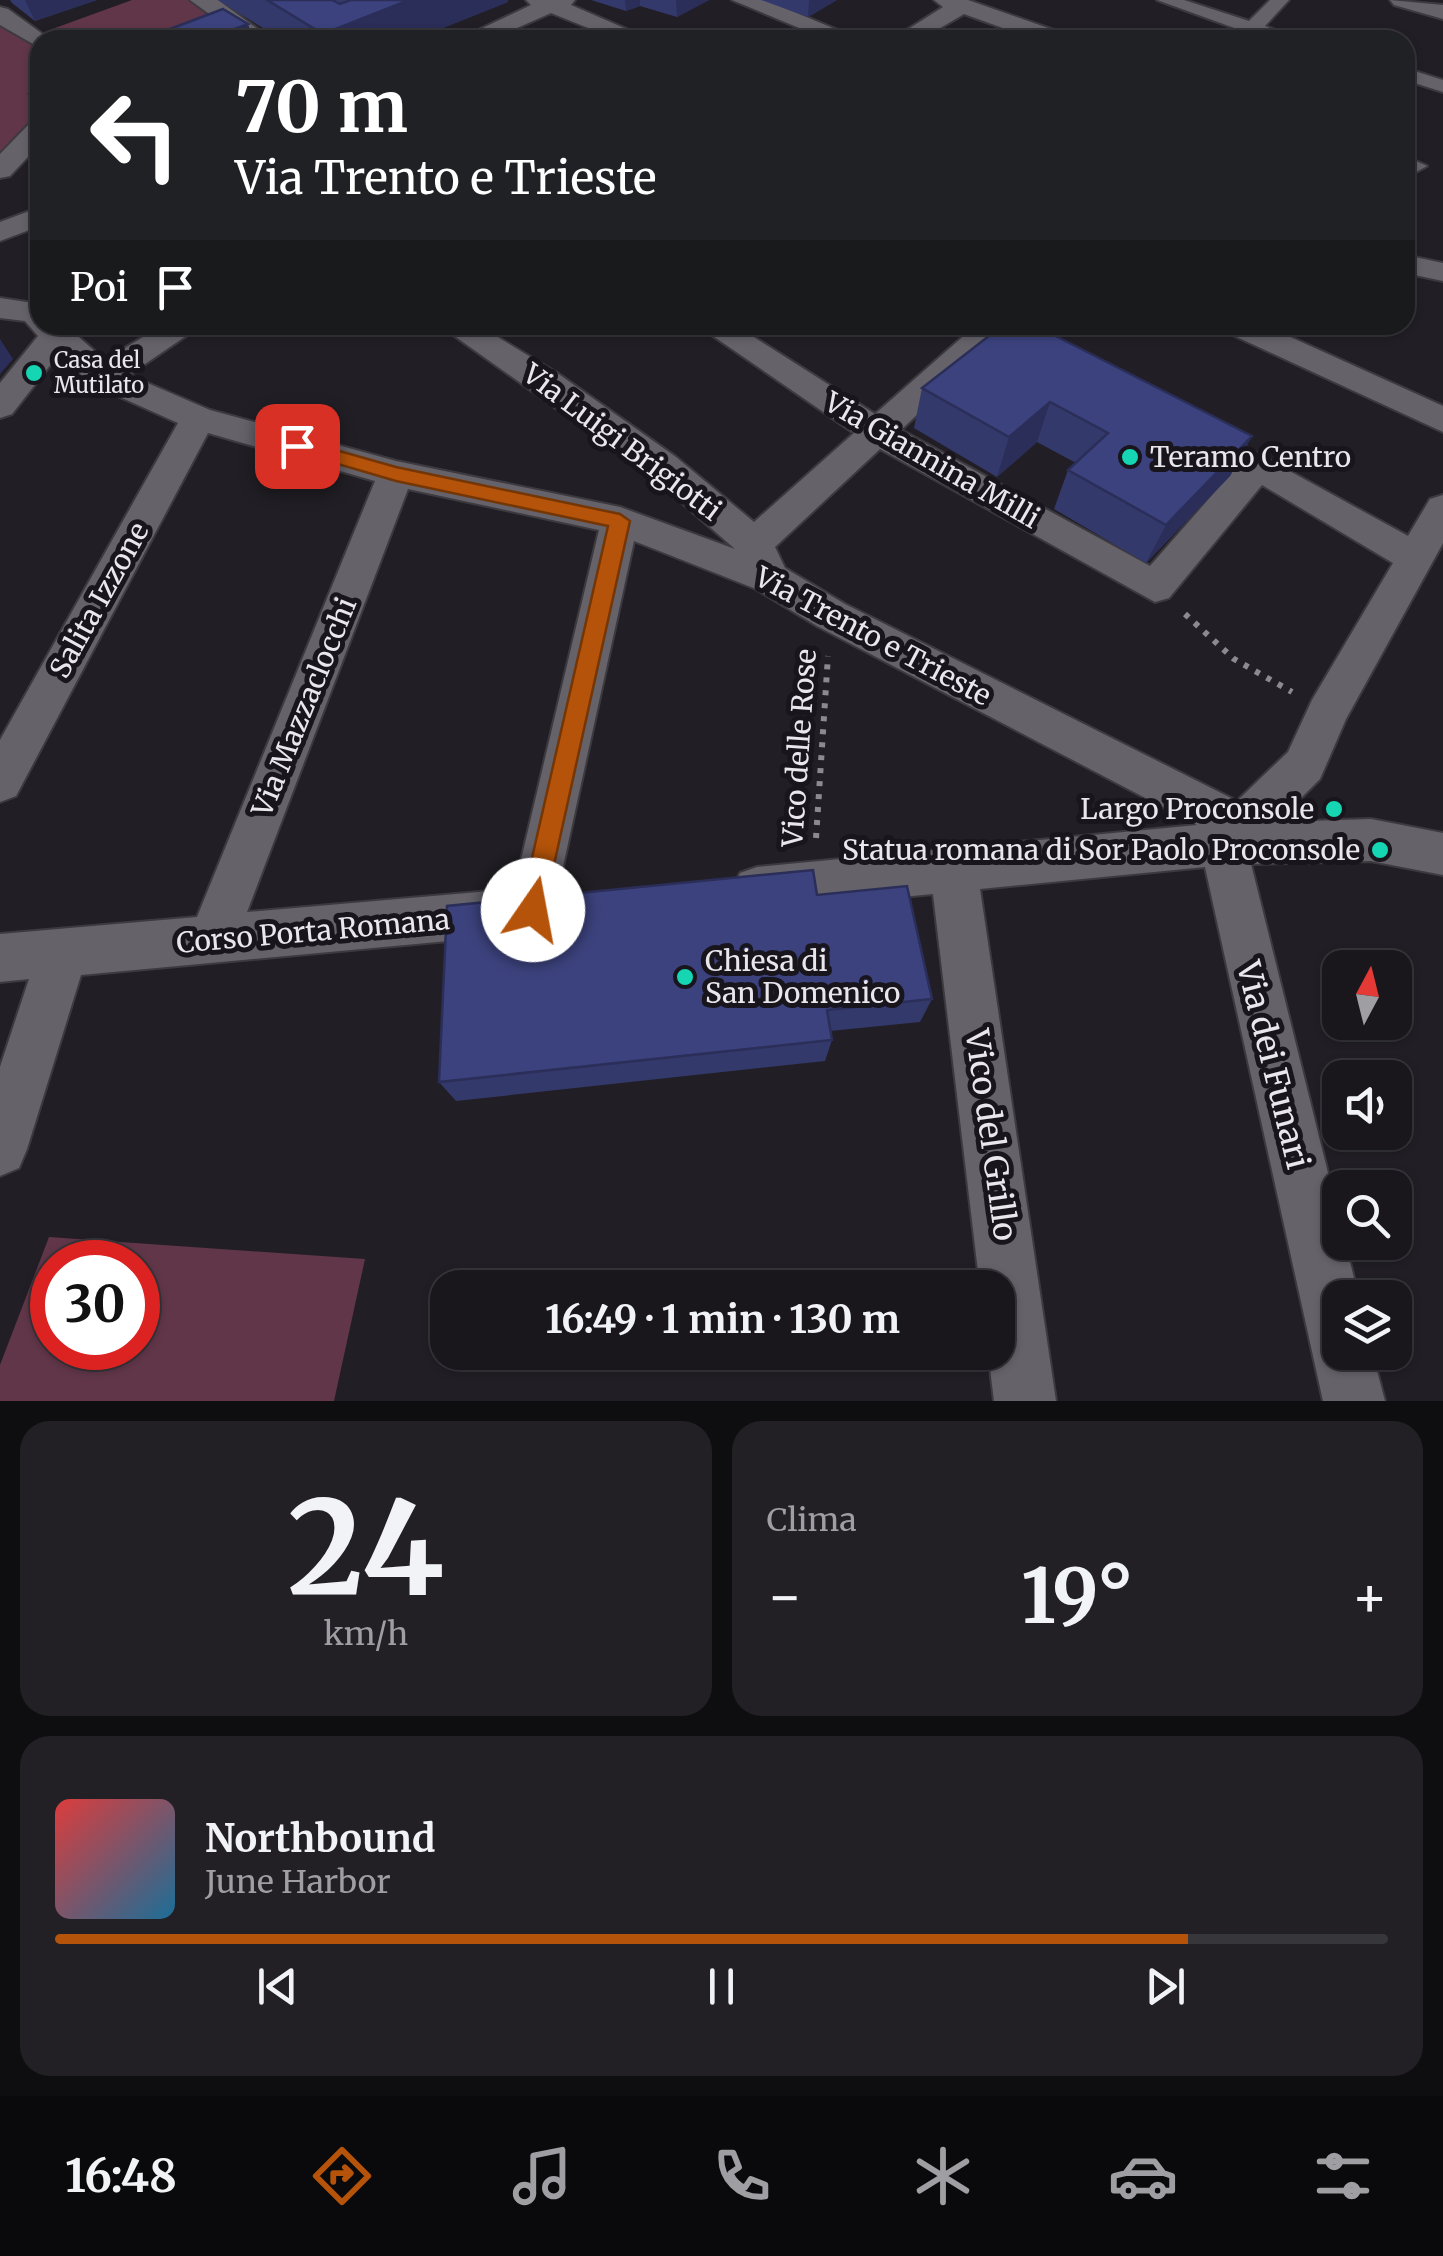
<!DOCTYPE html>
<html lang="it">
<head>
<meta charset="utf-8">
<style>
  :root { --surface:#19171c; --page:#222025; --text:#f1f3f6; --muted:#9f9fa3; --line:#37363b; --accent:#b45309 }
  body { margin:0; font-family:Merriweather,serif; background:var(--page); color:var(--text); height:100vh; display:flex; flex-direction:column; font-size:38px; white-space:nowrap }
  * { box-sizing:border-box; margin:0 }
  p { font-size:32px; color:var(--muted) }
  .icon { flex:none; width:55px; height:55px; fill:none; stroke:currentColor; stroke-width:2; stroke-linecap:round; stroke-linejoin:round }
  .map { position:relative; height:1401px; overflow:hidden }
  .drawer { display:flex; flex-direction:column; gap:20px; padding:20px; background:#0e0d0f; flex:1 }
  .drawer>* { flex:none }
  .hud { position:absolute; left:30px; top:30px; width:1385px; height:305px; border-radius:30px; box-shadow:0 2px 8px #0004,0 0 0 2px var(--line); background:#202124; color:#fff; overflow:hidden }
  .needle { width:65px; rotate:7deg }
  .fabs { position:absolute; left:1322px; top:950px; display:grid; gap:20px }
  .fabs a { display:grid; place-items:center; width:90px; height:90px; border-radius:20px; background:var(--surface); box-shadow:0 2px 8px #0004,0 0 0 2px var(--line); font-size:50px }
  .speed { position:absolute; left:30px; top:1240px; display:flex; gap:20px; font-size:50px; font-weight:700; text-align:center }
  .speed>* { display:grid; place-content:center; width:130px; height:130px; border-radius:50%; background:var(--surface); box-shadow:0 2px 8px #0004,0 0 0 2px var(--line); line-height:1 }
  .speed .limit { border:15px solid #d22; background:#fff; color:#111 }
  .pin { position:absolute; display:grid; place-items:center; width:85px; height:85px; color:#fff; margin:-42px; border-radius:20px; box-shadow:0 5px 15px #0006 }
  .me { position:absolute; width:110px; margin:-55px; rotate:12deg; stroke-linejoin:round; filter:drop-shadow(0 0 8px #0008) }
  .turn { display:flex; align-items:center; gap:35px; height:210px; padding:0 40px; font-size:45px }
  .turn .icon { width:130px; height:130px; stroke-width:2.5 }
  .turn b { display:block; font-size:70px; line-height:85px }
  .then { display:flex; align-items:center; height:95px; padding:0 40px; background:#0003; gap:20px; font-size:38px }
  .big { font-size:75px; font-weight:700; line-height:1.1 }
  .drawer .card { flex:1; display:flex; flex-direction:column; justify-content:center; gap:15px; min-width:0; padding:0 35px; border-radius:30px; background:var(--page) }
  .drawer .dial { align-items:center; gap:0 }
  .dial b { font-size:130px; line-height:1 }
  .song { display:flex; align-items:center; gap:30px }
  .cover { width:120px; height:120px; border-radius:15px; background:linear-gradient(135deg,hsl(0 70% 55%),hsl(200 70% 35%)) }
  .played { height:10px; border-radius:5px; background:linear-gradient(90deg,var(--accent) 85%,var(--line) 85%) }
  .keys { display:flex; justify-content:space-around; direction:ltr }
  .heat { display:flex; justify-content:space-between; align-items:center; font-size:55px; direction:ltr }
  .drawer .tiles { flex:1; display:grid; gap:20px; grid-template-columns:1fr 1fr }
  .card:last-child { grid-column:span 2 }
  .trip { position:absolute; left:430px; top:1270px; width:585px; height:100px; border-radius:30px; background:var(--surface); box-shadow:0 2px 8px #0004,0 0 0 2px var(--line); font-weight:700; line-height:100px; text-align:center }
  .tab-bar { display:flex; height:160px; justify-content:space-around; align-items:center; background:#0a090b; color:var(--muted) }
  .tab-bar .icon { width:70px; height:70px }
  .tab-bar .active { color:var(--accent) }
  .tab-bar b { font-size:45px; color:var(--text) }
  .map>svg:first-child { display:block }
  .green { fill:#613649; fill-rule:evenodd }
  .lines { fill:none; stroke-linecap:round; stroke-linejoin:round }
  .pedestrian-casing { stroke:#3c3a3f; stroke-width:4 }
  .minor-casing { stroke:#3c3a3f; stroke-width:4 }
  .path { stroke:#8c8a8f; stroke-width:6; stroke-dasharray:5 8; stroke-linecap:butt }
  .pedestrian { fill:#65626a; fill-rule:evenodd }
  .minor { fill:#65626a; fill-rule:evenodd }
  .wall { fill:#34396c }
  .shaded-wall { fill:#2a2e58 }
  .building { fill:#3c427d; stroke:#2a2e58; stroke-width:2.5 }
  .route { fill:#b45309; stroke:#753606; stroke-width:2.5 }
  .poi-dot { fill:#15d5b3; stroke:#18151c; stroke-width:4 }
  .labels { text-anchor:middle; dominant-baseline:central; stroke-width:10; stroke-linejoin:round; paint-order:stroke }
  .far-poi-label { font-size:22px; fill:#e9e7ec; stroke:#18151c; text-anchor:start }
  .street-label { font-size:28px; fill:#e9e7ec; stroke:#18151c }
  .poi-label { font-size:28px; fill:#e9e7ec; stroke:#18151c; text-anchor:start }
  .near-street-label { font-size:32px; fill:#e9e7ec; stroke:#18151c }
</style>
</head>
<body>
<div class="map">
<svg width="1443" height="1401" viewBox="0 0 1443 1401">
  <rect width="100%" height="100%" fill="#211f25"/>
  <path class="green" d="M 132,0 L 201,0 L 242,28 L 211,40 L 40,40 L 40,124 L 0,157 L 0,14 L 33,36 Z
    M 49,1237 L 365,1259 L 334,1401 L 0,1401 L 0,1365 ZM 52,1262 L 138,1262 L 138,1348 L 52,1348 Z"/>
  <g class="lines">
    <defs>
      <path id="pedestrian" d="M 1157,0 L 1184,0 L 1249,21 L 1270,0 L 1289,0 L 1265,26 L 1300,40 L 1256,35 L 1250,40 L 1231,40 L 1240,30 Z
        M 1405,68 L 1443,80 L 1443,92 L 1405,80 Z
        M 1405,156 L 1427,166 L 1416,172 L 1405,169 Z"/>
      <path id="minor" d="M 190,0 L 218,0 L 273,40 L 245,40 Z
        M 526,0 L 575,0 L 571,5 L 652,40 L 618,40 L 551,13 L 490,40 L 457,40 L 531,5 Z
        M 732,0 L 765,0 L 862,40 L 828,40 Z
        M 934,0 L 968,0 L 1068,35 L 1071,40 L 1036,40 L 964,14 L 920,40 L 891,40 L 943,7 Z
        M 1390,0 L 1443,5 L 1443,19 L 1394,5 Z
        M 0,7 L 8,9 L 51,40 L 40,40 L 40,48 L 0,25 Z
        M 40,120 L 40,144 L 10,176 L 0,178 L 0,154 L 31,122 Z
        M 40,207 L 40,226 L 0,241 L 0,222 Z
        M 1405,255 L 1443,263 L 1443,281 L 1405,273 Z
        M 0,298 L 40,304 L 40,325 L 65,325 L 105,360 L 163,325 L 202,325 L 129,375 L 210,410 L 396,461 L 620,507 L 735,549 L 650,475 L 439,325 L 478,325 L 560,375 L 676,457 L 754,522 L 854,433 L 697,325 L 735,325 L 875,414 L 976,325 L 1011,325 L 901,430 L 1150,566 L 1235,469 L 1215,452 L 1220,443 L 1233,440 L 1408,536 L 1430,499 L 1443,495 L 1443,543 L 1346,719 L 1320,779 L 1277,822 L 1371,819 L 1443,833 L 1443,875 L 1371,861 L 1251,864 L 1340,1221 L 1340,1242 L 1345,1242 L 1359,1298 L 1340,1298 L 1340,1352 L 1372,1352 L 1385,1401 L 1323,1401 L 1205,867 L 980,889 L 1056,1401 L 994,1401 L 988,1352 L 998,1352 L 998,1288 L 980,1288 L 933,894 L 757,911 L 740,905 L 733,889 L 740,873 L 757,867 L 1197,825 L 817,626 L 756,589 L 634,541 L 550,926 L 533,933 L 520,928 L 502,936 L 81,975 L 27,1149 L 19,1168 L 0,1176 L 0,1067 L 29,979 L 0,982 L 0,934 L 197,917 L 375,481 L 208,433 L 16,796 L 0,802 L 0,740 L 178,423 L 91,384 L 59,354 L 12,414 L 0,418 L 0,383 L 38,336 L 25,321 L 0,318 ZM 880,449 L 1155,602 L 1169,598 L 1262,485 L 1393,563 L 1312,700 L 1288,752 L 1237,801 L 845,604 L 785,568 L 775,547 ZM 408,489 L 599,530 L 513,894 L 502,890 L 247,912 Z
        M 1221,325 L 1264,325 L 1443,406 L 1443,432 L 1226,332 Z"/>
    </defs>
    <use href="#pedestrian" class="pedestrian-casing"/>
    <use href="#minor" class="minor-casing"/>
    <path class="path" d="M 1185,614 L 1234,659 L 1292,692
      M 816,838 L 828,656"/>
    <use href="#pedestrian" class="pedestrian"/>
    <use href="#minor" class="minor"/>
  </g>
  <path class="wall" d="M 10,0 L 97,0 L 35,21 L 12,3 Z
    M 218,0 L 332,0 L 336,2 L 335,0 L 508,0 L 508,2 L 420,37 L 428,40 L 282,40 Z
    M 591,0 L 709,0 L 677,17 L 640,6 L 626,11 Z
    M 761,0 L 837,0 L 808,17 Z
    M 40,90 L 40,115 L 29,94 Z
    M 1003,325 L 1252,436 L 1230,476 L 1146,563 L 1054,509 L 1068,470 L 1076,463 L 1037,442 L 997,477 L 914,428 L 922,388 Z
    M 817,895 L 932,999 L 920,1022 L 830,1031 L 832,1040 L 825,1061 L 456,1101 L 439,1082 Z"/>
  <path class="shaded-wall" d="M 25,0 L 97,0 L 35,21 Z
    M 409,0 L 508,0 L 508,2 L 413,40 L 325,40 L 323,34 Z
    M 625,0 L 640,0 L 640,6 L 626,11 Z
    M 676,0 L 709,0 L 677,17 Z
    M 809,0 L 837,0 L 808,17 Z
    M 248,24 L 253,40 L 227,40 L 224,33 Z
    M 0,339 L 13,359 L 0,374 Z
    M 1050,402 L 1037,442 L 997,477 L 1009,437 Z
    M 1252,436 L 1230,476 L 1146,563 L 1166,525 Z"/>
  <path class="building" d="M 267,0 L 332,0 L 340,4 L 351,0 L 409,0 L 323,34 Z
    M 223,9 L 248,24 L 224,33 L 237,40 L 141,40 Z
    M 416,36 L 428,40 L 406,40 Z
    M 40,90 L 40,103 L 29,94 Z
    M 1003,325 L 1034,325 L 1252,436 L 1166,525 L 1068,470 L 1108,433 L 1050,402 L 1009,437 L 922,388 Z
    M 813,870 L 817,895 L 907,886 L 932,999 L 827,1010 L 832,1040 L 439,1082 L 447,906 Z"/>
  <path class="route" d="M 297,439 L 396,467 L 620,514 L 630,521 L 542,919 L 533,922 L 524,919 L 520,910 L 608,526 L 396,481 L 290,450 L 287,446 Z"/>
  <g class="poi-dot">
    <circle cx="34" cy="373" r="10"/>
    <circle cx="1130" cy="457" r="10"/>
    <circle cx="1334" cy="809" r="10"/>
    <circle cx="1380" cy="850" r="10"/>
    <circle cx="685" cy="977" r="10"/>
  </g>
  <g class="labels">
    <g class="far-poi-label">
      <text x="54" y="360">Casa del<tspan x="54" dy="25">Mutilato</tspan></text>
    </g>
    <g class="street-label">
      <text transform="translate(622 442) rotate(37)">Via Luigi Brigiotti</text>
      <text transform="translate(932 460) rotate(30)">Via Giannina Milli</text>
      <text transform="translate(99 600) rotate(-61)">Salita Izzone</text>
      <text transform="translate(873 636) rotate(28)">Via Trento e Trieste</text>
      <text transform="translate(304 707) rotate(-68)">Via Mazzaclocchi</text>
      <text transform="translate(799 748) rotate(-86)">Vico delle Rose</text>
      <text transform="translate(313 931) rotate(-5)">Corso Porta Romana</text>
    </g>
    <g class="poi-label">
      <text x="1150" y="457">Teramo Centro</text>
      <text x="1314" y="809" text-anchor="end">Largo Proconsole</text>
      <text x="1360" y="850" text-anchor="end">Statua romana di Sor Paolo Proconsole</text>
      <text x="705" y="961">Chiesa di<tspan x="705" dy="32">San Domenico</tspan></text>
    </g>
    <g class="near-street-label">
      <text transform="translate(1273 1065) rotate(76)">Via dei Funari</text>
      <text transform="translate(991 1135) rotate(82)">Vico del Grillo</text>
    </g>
  </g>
</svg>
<div class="fabs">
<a><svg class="needle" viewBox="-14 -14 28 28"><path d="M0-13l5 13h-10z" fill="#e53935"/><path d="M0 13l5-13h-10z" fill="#9f9fa3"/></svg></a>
<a><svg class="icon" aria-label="sound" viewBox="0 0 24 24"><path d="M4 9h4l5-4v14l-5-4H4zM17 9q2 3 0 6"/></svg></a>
<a><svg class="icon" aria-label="search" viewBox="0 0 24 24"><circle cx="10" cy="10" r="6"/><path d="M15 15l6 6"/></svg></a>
<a><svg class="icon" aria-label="layers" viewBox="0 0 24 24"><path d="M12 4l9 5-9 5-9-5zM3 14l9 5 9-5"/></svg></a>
</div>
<div class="speed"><div class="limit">30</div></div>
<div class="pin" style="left:297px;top:446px;background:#d93025"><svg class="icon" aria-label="arrive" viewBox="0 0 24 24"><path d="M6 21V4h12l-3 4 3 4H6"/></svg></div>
<svg class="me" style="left:533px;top:910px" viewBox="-20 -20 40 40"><circle r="19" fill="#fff"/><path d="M0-13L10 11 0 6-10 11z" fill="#b45309"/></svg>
<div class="trip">16:49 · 1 min · 130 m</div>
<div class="hud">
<div class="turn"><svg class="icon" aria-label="left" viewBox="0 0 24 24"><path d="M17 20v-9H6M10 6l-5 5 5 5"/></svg><div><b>70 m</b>Via Trento e Trieste</div></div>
<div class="then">Poi<svg class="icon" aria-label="arrive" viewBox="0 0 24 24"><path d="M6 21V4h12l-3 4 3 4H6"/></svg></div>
</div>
</div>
<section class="drawer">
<div class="tiles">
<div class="card dial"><b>24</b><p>km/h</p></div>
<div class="card"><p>Clima</p>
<div class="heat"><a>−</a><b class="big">19°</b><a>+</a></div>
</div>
<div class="card">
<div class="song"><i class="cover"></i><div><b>Northbound</b><p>June Harbor</p></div></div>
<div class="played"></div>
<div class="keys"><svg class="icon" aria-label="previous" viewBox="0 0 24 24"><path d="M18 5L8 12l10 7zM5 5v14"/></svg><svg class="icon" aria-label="pause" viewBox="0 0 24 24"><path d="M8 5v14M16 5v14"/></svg><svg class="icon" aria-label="next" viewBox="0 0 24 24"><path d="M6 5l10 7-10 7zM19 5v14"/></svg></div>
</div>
</div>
</section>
<nav class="tab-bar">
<b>16:48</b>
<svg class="icon active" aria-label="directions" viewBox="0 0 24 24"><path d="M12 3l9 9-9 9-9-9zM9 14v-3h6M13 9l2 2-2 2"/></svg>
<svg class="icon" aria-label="music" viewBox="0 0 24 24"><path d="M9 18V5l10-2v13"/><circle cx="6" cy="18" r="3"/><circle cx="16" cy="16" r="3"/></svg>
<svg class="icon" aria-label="phone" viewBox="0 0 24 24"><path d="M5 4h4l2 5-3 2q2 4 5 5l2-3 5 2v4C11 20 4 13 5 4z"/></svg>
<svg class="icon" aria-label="climate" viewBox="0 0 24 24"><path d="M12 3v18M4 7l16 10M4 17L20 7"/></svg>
<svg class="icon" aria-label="car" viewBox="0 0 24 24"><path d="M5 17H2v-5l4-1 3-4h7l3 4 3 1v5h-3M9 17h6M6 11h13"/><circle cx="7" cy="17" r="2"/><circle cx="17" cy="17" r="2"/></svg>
<svg class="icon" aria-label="filters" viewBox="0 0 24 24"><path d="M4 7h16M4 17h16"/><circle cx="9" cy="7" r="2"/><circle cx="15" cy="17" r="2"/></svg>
</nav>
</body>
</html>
